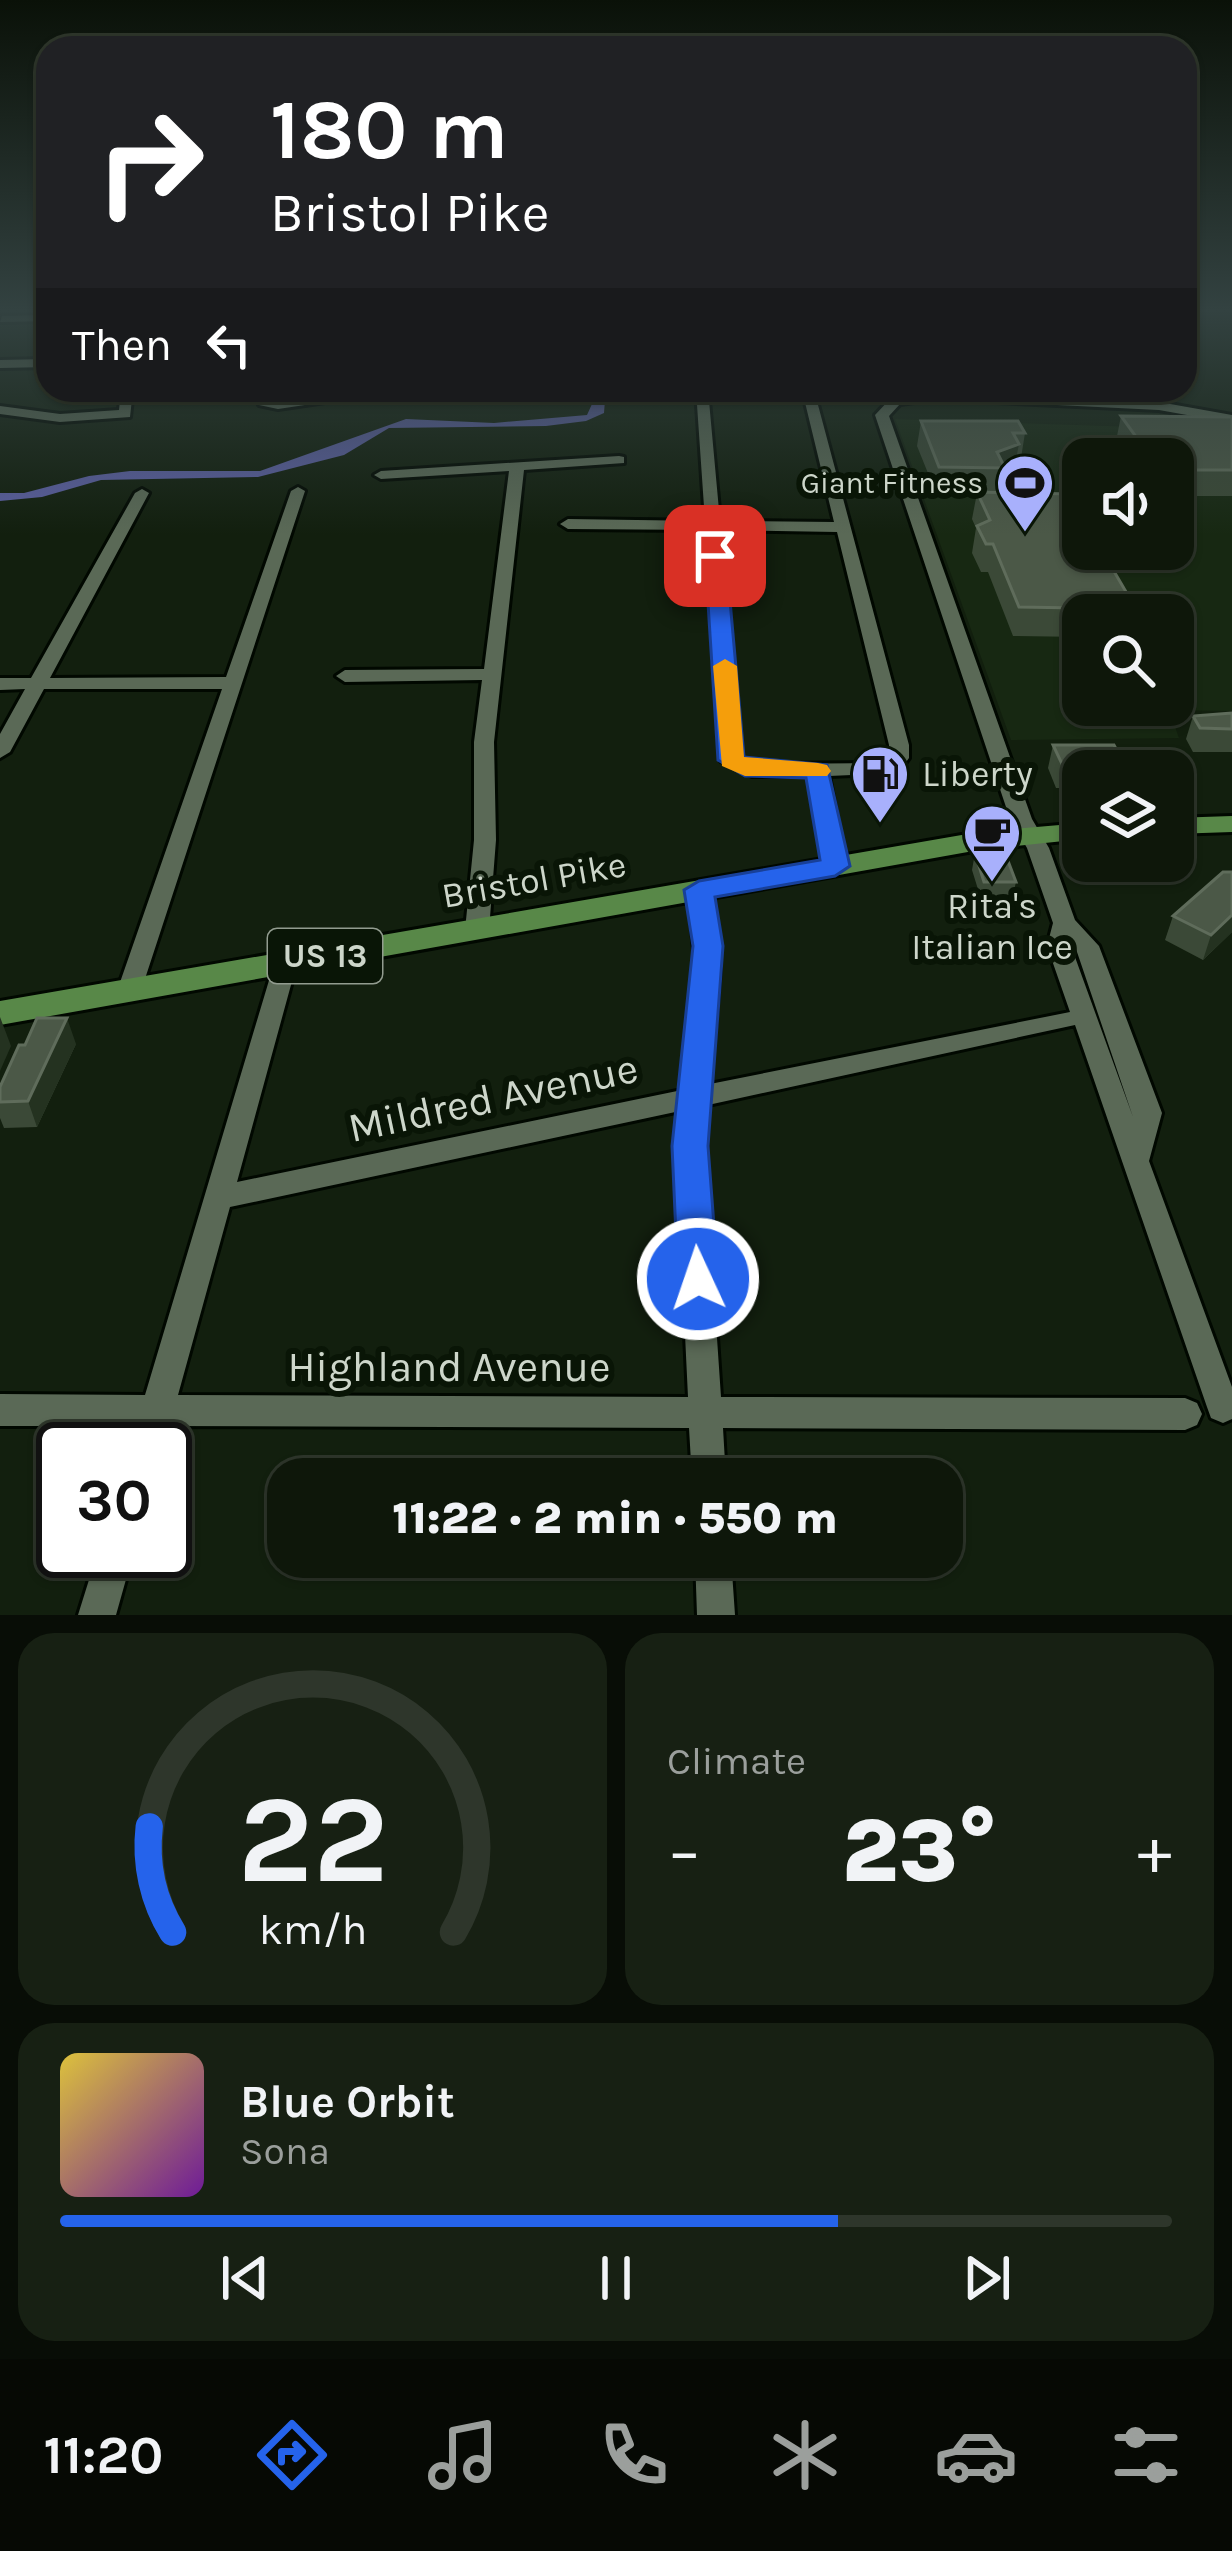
<!DOCTYPE html>
<html lang="en">
<head>
<meta charset="utf-8">
<style>
  :root { --surface:#0e170a; --page:#172013; --text:#f1f3f6; --muted:#9b9f9c; --line:#2e362b; --accent:#2563eb }
  body { margin:0; font-family:Karla,sans-serif; background:var(--page); color:var(--text); height:100vh; display:flex; flex-direction:column; font-size:45px; white-space:nowrap }
  * { box-sizing:border-box; margin:0 }
  p { font-size:39px; color:var(--muted) }
  .icon { flex:none; width:66px; height:66px; fill:none; stroke:currentColor; stroke-width:2; stroke-linecap:round; stroke-linejoin:round }
  .map { position:relative; height:1615px; overflow:hidden }
  .side { display:flex; flex-direction:column; gap:18px; padding:18px; background:#080d06; flex:1 }
  .side>* { flex:none }
  .top-card { position:absolute; left:36px; top:36px; width:1161px; height:366px; border-radius:36px; box-shadow:0 3px 9px #0004,0 0 0 3px var(--line); background:#202124; color:#fff; overflow:hidden }
  .tools { position:absolute; left:1062px; top:438px; display:grid; gap:24px }
  .tools a { display:grid; place-items:center; width:132px; height:132px; border-radius:24px; background:var(--surface); box-shadow:0 3px 9px #0004,0 0 0 3px var(--line); font-size:60px }
  .speed { position:absolute; left:36px; top:1422px; display:flex; gap:24px; font-size:60px; font-weight:700; text-align:center }
  .speed>* { display:grid; place-content:center; width:156px; height:156px; border-radius:50%; background:var(--surface); box-shadow:0 3px 9px #0004,0 0 0 3px var(--line); line-height:1 }
  .speed .limit { border:6px solid #111; border-radius:18px; background:#fff; color:#111 }
  .pin { position:absolute; display:grid; place-items:center; width:102px; height:102px; color:#fff; margin:-51px; border-radius:24px; box-shadow:0 6px 18px #0006 }
  .me { position:absolute; width:132px; margin:-66px; rotate:357deg; stroke-linejoin:round; filter:drop-shadow(0 0 9px #0008) }
  .turn { display:flex; align-items:center; gap:42px; height:252px; padding:0 36px; font-size:54px }
  .turn .icon { width:156px; height:156px; stroke-width:2.5 }
  .turn b { display:block; font-size:84px; line-height:102px }
  .then { display:flex; align-items:center; height:114px; padding:0 36px; background:#0003; gap:24px; font-size:45px }
  .big { font-size:90px; font-weight:800; line-height:1.1 }
  .side .tile { flex:1; display:flex; flex-direction:column; justify-content:center; gap:18px; min-width:0; padding:0 42px; border-radius:36px; background:var(--page) }
  .side .dial { align-items:center; gap:0 }
  .dial svg { height:312px; overflow:visible; fill:none; stroke:var(--line); stroke-width:7; stroke-linecap:round; text-anchor:middle }
  .dial text { fill:var(--text); stroke:none }
  .song { display:flex; align-items:center; gap:36px }
  .cover { width:144px; height:144px; border-radius:18px; background:linear-gradient(135deg,hsl(50 70% 55%),hsl(280 70% 35%)) }
  .played { height:12px; border-radius:6px; background:linear-gradient(90deg,var(--accent) 70%,var(--line) 70%) }
  .keys { display:flex; justify-content:space-around; direction:ltr }
  .heat { display:flex; justify-content:space-between; align-items:center; font-size:66px; direction:ltr }
  .side .tiles { flex:1; display:grid; gap:18px; grid-template-columns:1fr 1fr }
  .tile:last-child { grid-column:span 2 }
  .trip { position:absolute; left:267px; top:1458px; width:696px; height:120px; border-radius:36px; background:var(--surface); box-shadow:0 3px 9px #0004,0 0 0 3px var(--line); font-weight:800; line-height:120px; text-align:center }
  .tab-bar { display:flex; height:192px; justify-content:space-around; align-items:center; background:#060904; color:var(--muted) }
  .tab-bar .icon { width:84px; height:84px }
  .tab-bar .on { color:var(--accent) }
  .tab-bar b { font-size:54px; color:var(--text) }
  .map>svg:first-child { display:block }
  .built { fill:#172812; fill-rule:evenodd }
  .water { fill:#5b5fa0 }
  .lines { fill:none; stroke-linecap:round; stroke-linejoin:round }
  .minor-casing { stroke:#010800; stroke-width:6 }
  .major-casing { stroke:#010800; stroke-width:6 }
  .minor { fill:#5a6956; fill-rule:evenodd }
  .major { fill:#588848; fill-rule:evenodd }
  .wall { fill:#3b4937 }
  .shaded-wall { fill:#243220 }
  .building { fill:#4b5847; stroke:#5f6c5b; stroke-width:3 }
  .route { fill:#2563eb; stroke:#184099; stroke-width:3 }
  .slow { fill:#f59e0b }
  .labels { text-anchor:middle; dominant-baseline:central; stroke-width:12; stroke-linejoin:round; paint-order:stroke }
  .far-poi-label { font-size:30px; fill:#cdd6ca; stroke:#091506; text-anchor:end }
  .shield { fill:#091506; stroke:#929c8f; stroke-width:3 }
  .shield-label { font-size:33px; font-weight:bold; fill:#cdd6ca }
  .poi-label { font-size:36px; fill:#cdd6ca; stroke:#091506; text-anchor:start }
  .street-label { font-size:36px; fill:#cdd6ca; stroke:#091506 }
  .near-street-label { font-size:42px; fill:#cdd6ca; stroke:#091506 }
</style>
</head>
<body>
<div class="map">
<svg width="1232" height="1615" viewBox="0 0 1232 1615">
  <rect width="100%" height="100%" fill="#121f0e"/>
  <path class="built" d="M 895,419 L 1232,430 L 1232,711 L 1169,710 L 1179,738 L 1011,740 ZM 1083,459 L 1173,459 L 1173,549 L 1083,549 ZM 1083,615 L 1173,615 L 1173,705 L 1083,705 Z"/>
  <path class="water" d="M 578,390 L 591,390 L 605,400 L 604,413 L 586,421 L 546,426 L 389,428 L 344,455 L 258,477 L 101,480 L 42,497 L 0,501 L 0,493 L 24,493 L 89,476 L 130,471 L 260,471 L 406,419 L 494,423 L 587,415 L 592,404 Z"/>
  <g class="lines">
    <defs>
      <path id="minor" d="M 48,315 L 48,321 L 0,322 L 2,316 Z
        M 48,359 L 48,367 L 0,368 L 0,360 Z
        M 121,390 L 133,390 L 130,417 L 60,422 L 0,414 L 0,406 L 60,414 L 119,410 Z
        M 253,390 L 265,390 L 269,399 L 278,401 L 353,390 L 385,390 L 379,394 L 278,409 L 259,405 Z
        M 696,390 L 708,390 L 720,521 L 834,522 L 802,390 L 814,390 L 909,745 L 909,758 L 898,773 L 829,776 L 846,866 L 843,871 L 827,871 L 824,866 L 809,776 L 752,776 L 721,761 L 705,530 L 568,529 L 560,524 L 568,519 L 705,521 ZM 721,530 L 837,532 L 889,745 L 889,758 L 885,763 L 755,764 L 741,758 Z
        M 936,391 L 1159,402 L 1232,415 L 1232,423 L 1159,410 L 936,399 L 900,404 L 889,416 L 1032,819 L 1049,848 L 1075,920 L 1099,946 L 1162,1113 L 1149,1161 L 1232,1387 L 1232,1419 L 1223,1423 L 1211,1418 L 1207,1407 L 1075,1025 L 708,1105 L 704,1146 L 721,1397 L 1185,1398 L 1197,1403 L 1202,1414 L 1197,1425 L 1185,1430 L 723,1428 L 726,1479 L 692,1479 L 689,1428 L 169,1426 L 163,1449 L 129,1449 L 136,1426 L 0,1426 L 0,1394 L 145,1395 L 276,957 L 294,957 L 297,963 L 237,1182 L 682,1090 L 696,969 L 688,890 L 699,883 L 710,890 L 720,969 L 710,1084 L 1070,1012 L 1047,946 L 1053,923 L 1027,848 L 1010,819 L 875,415 L 891,398 ZM 1071,944 L 1076,949 L 1133,1117 L 1071,946 ZM 680,1111 L 676,1146 L 688,1397 L 178,1395 L 230,1207 Z
        M 619,456 L 624,457 L 624,463 L 524,470 L 494,742 L 496,840 L 489,930 L 485,936 L 469,936 L 465,930 L 474,840 L 474,742 L 482,680 L 345,682 L 336,676 L 345,670 L 484,669 L 509,471 L 381,479 L 374,475 L 381,471 Z
        M 298,487 L 305,491 L 141,991 L 138,997 L 120,997 L 117,991 L 222,689 L 44,689 L 10,752 L 0,758 L 0,734 L 25,689 L 0,690 L 0,678 L 31,678 L 135,493 L 142,489 L 149,493 L 50,678 L 226,677 L 291,491 Z
        M 98,1551 L 134,1551 L 116,1615 L 78,1615 Z
        M 695,1557 L 731,1557 L 735,1615 L 697,1615 Z"/>
      <path id="major" d="M 1232,816 L 1232,832 L 1173,834 L 1173,818 Z
        M 1083,823 L 1083,839 L 979,850 L 0,1025 L 0,1001 L 979,832 Z"/>
    </defs>
    <use href="#minor" class="minor-casing"/>
    <use href="#major" class="major-casing"/>
    <use href="#minor" class="minor"/>
    <use href="#major" class="major"/>
  </g>
  <path class="wall" d="M 1121,416 L 1232,417 L 1232,496 L 1173,496 L 1173,459 L 1128,459 L 1116,441 Z
    M 921,421 L 1025,433 L 1021,458 L 1016,458 L 1014,469 L 1004,473 L 1001,493 L 1136,609 L 1134,615 L 1083,615 L 1083,637 L 1013,636 L 988,572 L 981,572 L 972,553 L 976,528 L 972,519 L 977,493 L 936,493 L 917,446 Z
    M 1232,713 L 1232,752 L 1193,752 L 1186,739 L 1193,716 Z
    M 1053,745 L 1124,764 L 1122,771 L 1083,771 L 1083,788 L 1056,788 L 1048,768 Z
    M 975,853 L 1016,882 L 1012,899 L 981,899 L 972,870 Z
    M 1232,872 L 1232,932 L 1203,960 L 1165,940 L 1173,916 Z
    M 76,1044 L 37,1127 L 4,1128 L 0,1118 L 0,1087 Z"/>
  <path class="shaded-wall" d="M 1019,444 L 1014,469 L 1004,473 L 1005,468 L 997,452 Z
    M 1232,915 L 1232,932 L 1203,960 L 1211,935 Z
    M 0,1017 L 11,1046 L 0,1071 Z
    M 67,1018 L 76,1044 L 37,1127 L 28,1101 Z"/>
  <path class="building" d="M 1121,416 L 1232,417 L 1232,470 L 1173,470 L 1173,459 L 1152,459 Z
    M 921,421 L 1018,421 L 1025,433 L 1013,433 L 1019,444 L 997,452 L 1005,468 L 939,467 Z
    M 977,492 L 1069,494 L 1083,517 L 1083,549 L 1101,549 L 1136,609 L 1019,607 L 993,544 L 986,544 L 977,526 L 990,520 Z
    M 1232,713 L 1232,729 L 1200,728 L 1193,716 Z
    M 1053,745 L 1114,745 L 1124,764 L 1062,764 Z
    M 975,853 L 1005,853 L 1016,882 L 984,882 Z
    M 1223,872 L 1232,872 L 1232,915 L 1211,935 L 1173,916 Z
    M 37,1018 L 67,1018 L 28,1101 L 0,1102 L 0,1087 L 19,1045 L 25,1045 Z"/>
  <linearGradient id="sky" x2="0" y2="1"><stop stop-color="#0a1108"/><stop offset="0.58" stop-color="#334241"/><stop offset="1" stop-color="#334241" stop-opacity="0"/></linearGradient>
  <rect width="1232" height="535" fill="url(#sky)"/>
  <path class="route" d="M 715,550 L 726,556 L 744,757 L 827,765 L 850,866 L 835,876 L 715,897 L 723,946 L 708,1146 L 718,1279 L 712,1291 L 698,1296 L 684,1291 L 678,1279 L 672,1146 L 693,946 L 684,890 L 699,881 L 820,860 L 806,778 L 745,776 L 718,760 L 705,556 Z"/>
  <path class="slow" d="M 725,659 L 737,666 L 744,757 L 818,763 L 827,765 L 831,771 L 827,776 L 745,776 L 722,766 L 713,666 Z"/>
  <defs>
    <symbol id="stadium-pin" viewBox="-11 -11 22 30"><path d="M0 17L-7.5 6A9.5 9.5 0 1 1 7.5 6Z" fill="#a8b0fc" stroke="#091506"/><path d="M0-5a6.5 5 0 1 0 0 10a6.5 5 0 1 0 0-10ZM-3.5-1.8h7v3.6h-7Z" fill="#111"/></symbol>
    <symbol id="fuel-pin" viewBox="-11 -11 22 30"><path d="M0 17L-7.5 6A9.5 9.5 0 1 1 7.5 6Z" fill="#a8b0fc" stroke="#091506"/><path d="M-5.5-6h7V0h2V4h1.3V-2.5L3-4.5l.8-.8L6-3V5H2.5V1h-1V6h-7ZM-4.2-4.7v3.2H.2V-4.7Z" fill="#111"/></symbol>
    <symbol id="cafe-pin" viewBox="-11 -11 22 30"><path d="M0 17L-7.5 6A9.5 9.5 0 1 1 7.5 6Z" fill="#a8b0fc" stroke="#091506"/><path d="M-5.5-4.5H6V0H3Q3 3.5 0 3.5H-2.5Q-5.5 3.5-5.5 0ZM3-3.2v2h1.7v-2ZM-6 4.5H4V6H-6Z" fill="#111"/></symbol>
  </defs>
  <g fill-rule="evenodd">
    <use href="#stadium-pin" x="992" y="450" width="66" height="90"/>
    <use href="#fuel-pin" x="847" y="741" width="66" height="90"/>
    <use href="#cafe-pin" x="959" y="800" width="66" height="90"/>
  </g>
  <g class="labels">
    <g class="far-poi-label">
      <text x="983" y="483">Giant Fitness</text>
    </g>
    <rect class="shield" x="268" y="929" width="114" height="54" rx="9"/>
    <g class="shield-label">
      <text x="325" y="956">US 13</text>
    </g>
    <g class="poi-label">
      <text x="922" y="774">Liberty</text>
      <text x="992" y="906" text-anchor="middle">Rita's<tspan x="992" dy="41">Italian Ice</tspan></text>
    </g>
    <g class="street-label">
      <text transform="translate(534 880) rotate(-10)">Bristol Pike</text>
    </g>
    <g class="near-street-label">
      <text transform="translate(493 1098) rotate(-12)">Mildred Avenue</text>
      <text x="449" y="1367">Highland Avenue</text>
    </g>
  </g>
</svg>
<div class="tools">
<a><svg class="icon" aria-label="sound" viewBox="0 0 24 24"><path d="M4 9h4l5-4v14l-5-4H4zM17 9q2 3 0 6"/></svg></a>
<a><svg class="icon" aria-label="search" viewBox="0 0 24 24"><circle cx="10" cy="10" r="6"/><path d="M15 15l6 6"/></svg></a>
<a><svg class="icon" aria-label="layers" viewBox="0 0 24 24"><path d="M12 4l9 5-9 5-9-5zM3 14l9 5 9-5"/></svg></a>
</div>
<div class="speed"><div class="limit">30</div></div>
<div class="pin" style="left:715px;top:556px;background:#d93025"><svg class="icon" aria-label="arrive" viewBox="0 0 24 24"><path d="M6 21V4h12l-3 4 3 4H6"/></svg></div>
<svg class="me" style="left:698px;top:1279px" viewBox="-20 -20 40 40"><circle r="17" fill="#2563eb" stroke="#fff" stroke-width="3"/><path d="M0-11L8 9 0 5-8 9z" fill="#fff"/></svg>
<div class="trip">11:22 · 2 min · 550 m</div>
<div class="top-card">
<div class="turn"><svg class="icon" aria-label="right" viewBox="0 0 24 24"><path d="M7 20v-9h11M14 6l5 5-5 5"/></svg><div><b>180 m</b>Bristol Pike</div></div>
<div class="then">Then<svg class="icon" aria-label="left" viewBox="0 0 24 24"><path d="M17 20v-9H6M10 6l-5 5 5 5"/></svg></div>
</div>
</div>
<section class="side">
<div class="tiles">
<div class="tile dial"><svg viewBox="0 0 100 80">
<path d="M14 69A42 42 0 1 1 86 69"/>
<path d="M14 69A42 42 0 0 1 8 42" stroke="#2563eb"/>
<text x="50" y="56" font-size="32" font-weight="700">22</text>
<text x="50" y="72" font-size="11">km/h</text>
</svg></div>
<div class="tile"><p>Climate</p>
<div class="heat"><a>−</a><b class="big">23°</b><a>+</a></div>
</div>
<div class="tile">
<div class="song"><i class="cover"></i><div><b>Blue Orbit</b><p>Sona</p></div></div>
<div class="played"></div>
<div class="keys"><svg class="icon" aria-label="previous" viewBox="0 0 24 24"><path d="M18 5L8 12l10 7zM5 5v14"/></svg><svg class="icon" aria-label="pause" viewBox="0 0 24 24"><path d="M8 5v14M16 5v14"/></svg><svg class="icon" aria-label="next" viewBox="0 0 24 24"><path d="M6 5l10 7-10 7zM19 5v14"/></svg></div>
</div>
</div>
</section>
<nav class="tab-bar">
<b>11:20</b>
<svg class="icon on" aria-label="directions" viewBox="0 0 24 24"><path d="M12 3l9 9-9 9-9-9zM9 14v-3h6M13 9l2 2-2 2"/></svg>
<svg class="icon" aria-label="music" viewBox="0 0 24 24"><path d="M9 18V5l10-2v13"/><circle cx="6" cy="18" r="3"/><circle cx="16" cy="16" r="3"/></svg>
<svg class="icon" aria-label="phone" viewBox="0 0 24 24"><path d="M5 4h4l2 5-3 2q2 4 5 5l2-3 5 2v4C11 20 4 13 5 4z"/></svg>
<svg class="icon" aria-label="climate" viewBox="0 0 24 24"><path d="M12 3v18M4 7l16 10M4 17L20 7"/></svg>
<svg class="icon" aria-label="car" viewBox="0 0 24 24"><path d="M5 17H2v-5l4-1 3-4h7l3 4 3 1v5h-3M9 17h6M6 11h13"/><circle cx="7" cy="17" r="2"/><circle cx="17" cy="17" r="2"/></svg>
<svg class="icon" aria-label="filters" viewBox="0 0 24 24"><path d="M4 7h16M4 17h16"/><circle cx="9" cy="7" r="2"/><circle cx="15" cy="17" r="2"/></svg>
</nav>
</body>
</html>
